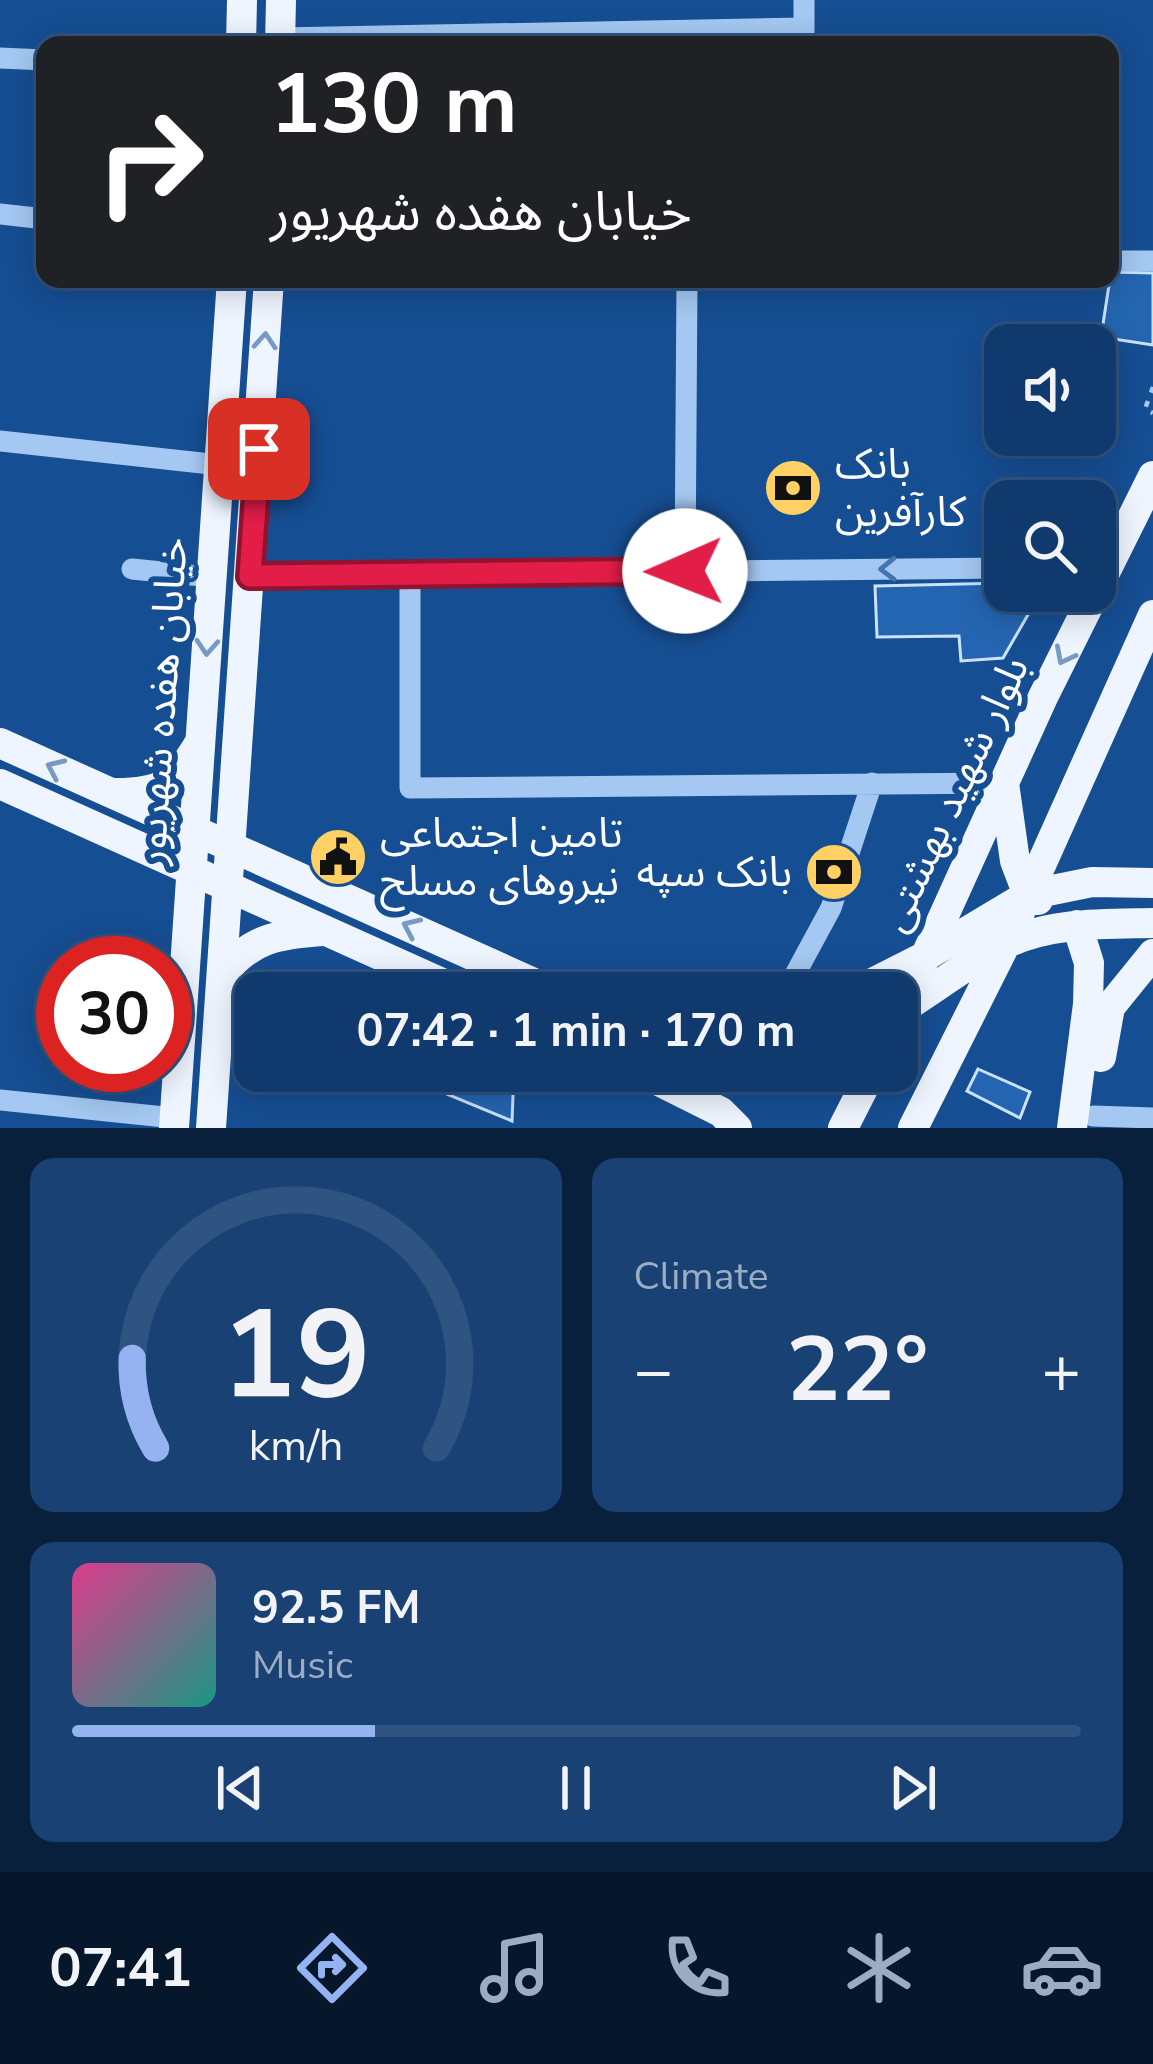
<!DOCTYPE html>
<html lang="en">
<head>
<meta charset="utf-8">
<style>
  :root { --surface:#103a6e; --page:#194173; --text:#f1f3f6; --muted:#9cadc2; --line:#305481; --accent:#95b2f1 }
  body { margin:0; font-family:"Nunito Sans","Noto Sans Arabic",sans-serif; background:var(--page); color:var(--text); height:100vh; display:flex; flex-direction:column; font-size:45px; white-space:nowrap }
  * { box-sizing:border-box; margin:0 }
  p { font-size:39px; color:var(--muted) }
  .icon { flex:none; width:66px; height:66px; fill:none; stroke:currentColor; stroke-width:2; stroke-linecap:round; stroke-linejoin:round }
  .map { position:relative; height:1128px; overflow:hidden }
  .side { display:flex; flex-direction:column; gap:30px; padding:30px; background:#09203c; flex:1 }
  .side>* { flex:none }
  .hud { position:absolute; left:36px; top:36px; width:1083px; height:252px; border-radius:24px; box-shadow:0 6px 30px #0003,0 0 0 3px var(--line); background:#202124; color:#fff; overflow:hidden }
  .tools { position:absolute; left:984px; top:324px; display:grid; gap:24px }
  .tools a { display:grid; place-items:center; width:132px; height:132px; border-radius:24px; background:var(--surface); box-shadow:0 6px 30px #0003,0 0 0 3px var(--line); font-size:60px }
  .speed { position:absolute; left:36px; top:936px; display:flex; gap:24px; font-size:60px; font-weight:700; text-align:center }
  .speed>* { display:grid; place-content:center; width:156px; height:156px; border-radius:50%; background:var(--surface); box-shadow:0 6px 30px #0003,0 0 0 3px var(--line); line-height:1 }
  .speed .limit { border:18px solid #d22; background:#fff; color:#111 }
  .pin { position:absolute; display:grid; place-items:center; width:102px; height:102px; color:#fff; margin:-51px; border-radius:24px; box-shadow:0 6px 18px #0006 }
  .me { position:absolute; width:132px; margin:-66px; rotate:269deg; stroke-linejoin:round; filter:drop-shadow(0 0 9px #0008) }
  .turn { display:flex; align-items:center; gap:42px; height:252px; padding:0 36px; font-size:54px }
  .turn .icon { width:156px; height:156px; stroke-width:2.5 }
  .turn b { display:block; font-size:84px; line-height:102px }
  .big { font-size:90px; font-weight:700; line-height:1.1 }
  .side .card { flex:1; display:flex; flex-direction:column; justify-content:center; gap:18px; min-width:0; padding:0 42px; border-radius:24px; background:var(--page) }
  .side .dial { align-items:center; gap:0 }
  .dial svg { height:312px; overflow:visible; fill:none; stroke:var(--line); stroke-width:7; stroke-linecap:round; text-anchor:middle }
  .dial text { fill:var(--text); stroke:none }
  .song { display:flex; align-items:center; gap:36px }
  .cover { width:144px; height:144px; border-radius:18px; background:linear-gradient(135deg,hsl(330 70% 55%),hsl(170 70% 35%)) }
  .played { height:12px; border-radius:6px; background:linear-gradient(90deg,var(--accent) 30%,var(--line) 30%) }
  .keys { display:flex; justify-content:space-around; direction:ltr }
  .heat { display:flex; justify-content:space-between; align-items:center; font-size:66px; direction:ltr }
  .side .tiles { flex:1; display:grid; gap:30px; grid-template-columns:1fr 1fr }
  .card:last-child { grid-column:span 2 }
  .trip { position:absolute; left:234px; top:972px; width:684px; height:120px; border-radius:24px; background:var(--surface); box-shadow:0 6px 30px #0003,0 0 0 3px var(--line); font-weight:700; line-height:120px; text-align:center }
  .tabs { display:flex; height:192px; justify-content:space-around; align-items:center; background:#06172c; color:var(--muted) }
  .tabs .icon { width:84px; height:84px }
  .tabs .selected { color:var(--accent) }
  .tabs b { font-size:54px; color:var(--text) }
  .map>svg:first-child { display:block }
  .building { fill:#2465b1; stroke:#cbe2fc; stroke-width:3 }
  .lines { fill:none; stroke-linecap:round; stroke-linejoin:round }
  .path { stroke:#a4c8f1; stroke-width:4.5; stroke-dasharray:6 9; stroke-linecap:butt }
  .minor { stroke:#a4c8f1; stroke-width:21 }
  .major { stroke:#eef5ff; stroke-width:30 }
  .oneway { stroke:#7799c4 }
  .oneway2 { stroke:#4173af }
  .route-casing { stroke:#92132f; stroke-width:30 }
  .route { stroke:#e11d48; stroke-width:21 }
  .labels { text-anchor:middle; dominant-baseline:central; stroke-width:12; stroke-linejoin:round; paint-order:stroke }
  .poi-label { font-size:42px; fill:#fff; stroke:#164e93; text-anchor:start }
  .street-label { font-size:42px; fill:#fff; stroke:#164e93 }
</style>
</head>
<body>
<div class="map">
<svg width="1153" height="1128" viewBox="0 0 1153 1128">
  <rect width="100%" height="100%" fill="#164e93"/>
  <path class="building" d="M 1111,272 L 1153,273 L 1153,345 L 1101,337 Z
    M 1005,583 L 1005,591 L 1028,591 L 1036,601 L 1003,658 L 961,661 L 959,636 L 877,637 L 875,586 Z
    M 363,974 L 390,984 L 390,993 L 361,993 Z
    M 978,1069 L 1030,1092 L 1020,1118 L 967,1091 Z
    M 399,1071 L 514,1071 L 512,1121 L 398,1074 Z"/>
  <g class="lines">
    <path class="path" d="M 1153,387 L 1145,409 L 1153,413"/>
    <path class="minor" d="M 280,38 L 804,28
      M 804,45 L 804,0
      M 0,58 L 45,60
      M 0,214 L 45,219
      M 1110,261 L 1153,261
      M 0,441 L 220,465
      M 132,569 L 212,577
      M 685,571 L 687,279
      M 410,575 L 410,788 L 1004,783
      M 250,576 L 1005,568
      M 785,993 L 831,908 L 872,783
      M 0,1100 L 174,1118
      M 1093,1116 L 1153,1118"/>
    <path class="major" d="M 241,45 L 242,0
      M 280,45 L 281,0
      M 0,743 L 556,993
      M 1004,783 L 1015,861 L 1028,895 L 1038,900
      M 0,784 L 464,993
      M 116,793 C 164,793 175,783 200,742
      M 223,974 C 250,938 280,934 322,931
      M 853,993 L 926,956 L 1028,895 L 1092,882 L 1153,883
      M 902,1009 C 936,988 970,961 1005,944 C 1050,922 1104,924 1153,923
      M 897,1019 L 1043,697 L 1153,476
      M 1101,1057 L 1110,1007 L 1153,954
      M 639,1071 C 669,1085 718,1078 750,1071
      M 659,1081 L 721,1112 L 737,1128
      M 174,1128 L 232,279
      M 211,1128 L 269,279
      M 843,1128 L 872,1071
      M 913,1128 L 1006,943 L 1153,615
      M 1072,1128 L 1088,1004 L 1089,963 L 1077,925"/>
  </g>
  <defs><path id="oneway-chevron" d="M-2-3.5L2.5 0L-2 3.5" fill="none" stroke-width="1.6" stroke-linecap="round" stroke-linejoin="round" transform="scale(3)"/></defs>
  <g class="oneway">
    <use href="#oneway-chevron" transform="translate(265 341) rotate(-86)"/>
    <use href="#oneway-chevron" transform="translate(207 647) rotate(94)"/>
    <use href="#oneway-chevron" transform="translate(1064 656) rotate(117)"/>
    <use href="#oneway-chevron" transform="translate(55 768) rotate(-156)"/>
    <use href="#oneway-chevron" transform="translate(411 927) rotate(-156)"/>
  </g>
  <use class="oneway2" href="#oneway-chevron" transform="translate(888 569) rotate(179)"/>
  <g class="lines">
    <defs>
      <path id="route" d="M 259,449 L 250,576 L 685,571"/>
    </defs>
    <use href="#route" class="route-casing"/>
    <use href="#route" class="route"/>
  </g>
  <defs>
    <symbol id="bank-disc" viewBox="-11 -11 22 22"><circle r="9.5" fill="#ffd064" stroke="#164e93"/><path d="M-6-4H6V4H-6ZM0-2.3a2.3 2.3 0 1 0 0 4.6a2.3 2.3 0 1 0 0-4.6Z" fill="#111"/></symbol>
    <symbol id="civic-disc" viewBox="-11 -11 22 22"><circle r="9.5" fill="#ffd064" stroke="#164e93"/><path d="M-.6-6.5H3V-4.5H.6V-3L4-1V1h2V6H-6V1h2V-1L-.6-3ZM-1.2 2.5V6h2.4V2.5Z" fill="#111"/></symbol>
  </defs>
  <g fill-rule="evenodd">
    <use href="#bank-disc" x="760" y="455" width="66" height="66"/>
    <use href="#civic-disc" x="305" y="824" width="66" height="66"/>
    <use href="#bank-disc" x="801" y="839" width="66" height="66"/>
  </g>
  <g class="labels">
    <g class="poi-label">
      <text x="835" y="464">بانک<tspan x="835" dy="48">کارآفرین</tspan></text>
      <text x="380" y="833">تامین اجتماعی<tspan x="380" dy="48">نیروهای مسلح</tspan></text>
      <text x="792" y="872" text-anchor="end">بانک سپه</text>
    </g>
    <g class="street-label">
      <text transform="translate(162 701) rotate(-86)">خیابان هفده شهریور</text>
      <text transform="translate(954 794) rotate(-65)">بلوار شهید بهشتی</text>
    </g>
  </g>
</svg>
<div class="tools">
<a><svg class="icon" aria-label="sound" viewBox="0 0 24 24"><path d="M4 9h4l5-4v14l-5-4H4zM17 9q2 3 0 6"/></svg></a>
<a><svg class="icon" aria-label="search" viewBox="0 0 24 24"><circle cx="10" cy="10" r="6"/><path d="M15 15l6 6"/></svg></a>
</div>
<div class="speed"><div class="limit">30</div></div>
<div class="pin" style="left:259px;top:449px;background:#d93025"><svg class="icon" aria-label="arrive" viewBox="0 0 24 24"><path d="M6 21V4h12l-3 4 3 4H6"/></svg></div>
<svg class="me" style="left:685px;top:571px" viewBox="-20 -20 40 40"><circle r="19" fill="#fff"/><path d="M0-13L10 11 0 6-10 11z" fill="#e11d48"/></svg>
<div class="trip">07:42 · 1 min · 170 m</div>
<div class="hud">
<div class="turn"><svg class="icon" aria-label="right" viewBox="0 0 24 24"><path d="M7 20v-9h11M14 6l5 5-5 5"/></svg><div><b>130 m</b>خیابان هفده شهریور</div></div>
</div>
</div>
<section class="side">
<div class="tiles">
<div class="card dial"><svg viewBox="0 0 100 80">
<path d="M14 69A42 42 0 1 1 86 69"/>
<path d="M14 69A42 42 0 0 1 8 46" stroke="#95b2f1"/>
<text x="50" y="56" font-size="32" font-weight="700">19</text>
<text x="50" y="72" font-size="11">km/h</text>
</svg></div>
<div class="card"><p>Climate</p>
<div class="heat"><a>−</a><b class="big">22°</b><a>+</a></div>
</div>
<div class="card">
<div class="song"><i class="cover"></i><div><b>92.5 FM</b><p>Music</p></div></div>
<div class="played"></div>
<div class="keys"><svg class="icon" aria-label="previous" viewBox="0 0 24 24"><path d="M18 5L8 12l10 7zM5 5v14"/></svg><svg class="icon" aria-label="pause" viewBox="0 0 24 24"><path d="M8 5v14M16 5v14"/></svg><svg class="icon" aria-label="next" viewBox="0 0 24 24"><path d="M6 5l10 7-10 7zM19 5v14"/></svg></div>
</div>
</div>
</section>
<nav class="tabs">
<b>07:41</b>
<svg class="icon selected" aria-label="directions" viewBox="0 0 24 24"><path d="M12 3l9 9-9 9-9-9zM9 14v-3h6M13 9l2 2-2 2"/></svg>
<svg class="icon" aria-label="music" viewBox="0 0 24 24"><path d="M9 18V5l10-2v13"/><circle cx="6" cy="18" r="3"/><circle cx="16" cy="16" r="3"/></svg>
<svg class="icon" aria-label="phone" viewBox="0 0 24 24"><path d="M5 4h4l2 5-3 2q2 4 5 5l2-3 5 2v4C11 20 4 13 5 4z"/></svg>
<svg class="icon" aria-label="climate" viewBox="0 0 24 24"><path d="M12 3v18M4 7l16 10M4 17L20 7"/></svg>
<svg class="icon" aria-label="car" viewBox="0 0 24 24"><path d="M5 17H2v-5l4-1 3-4h7l3 4 3 1v5h-3M9 17h6M6 11h13"/><circle cx="7" cy="17" r="2"/><circle cx="17" cy="17" r="2"/></svg>
</nav>
</body>
</html>
